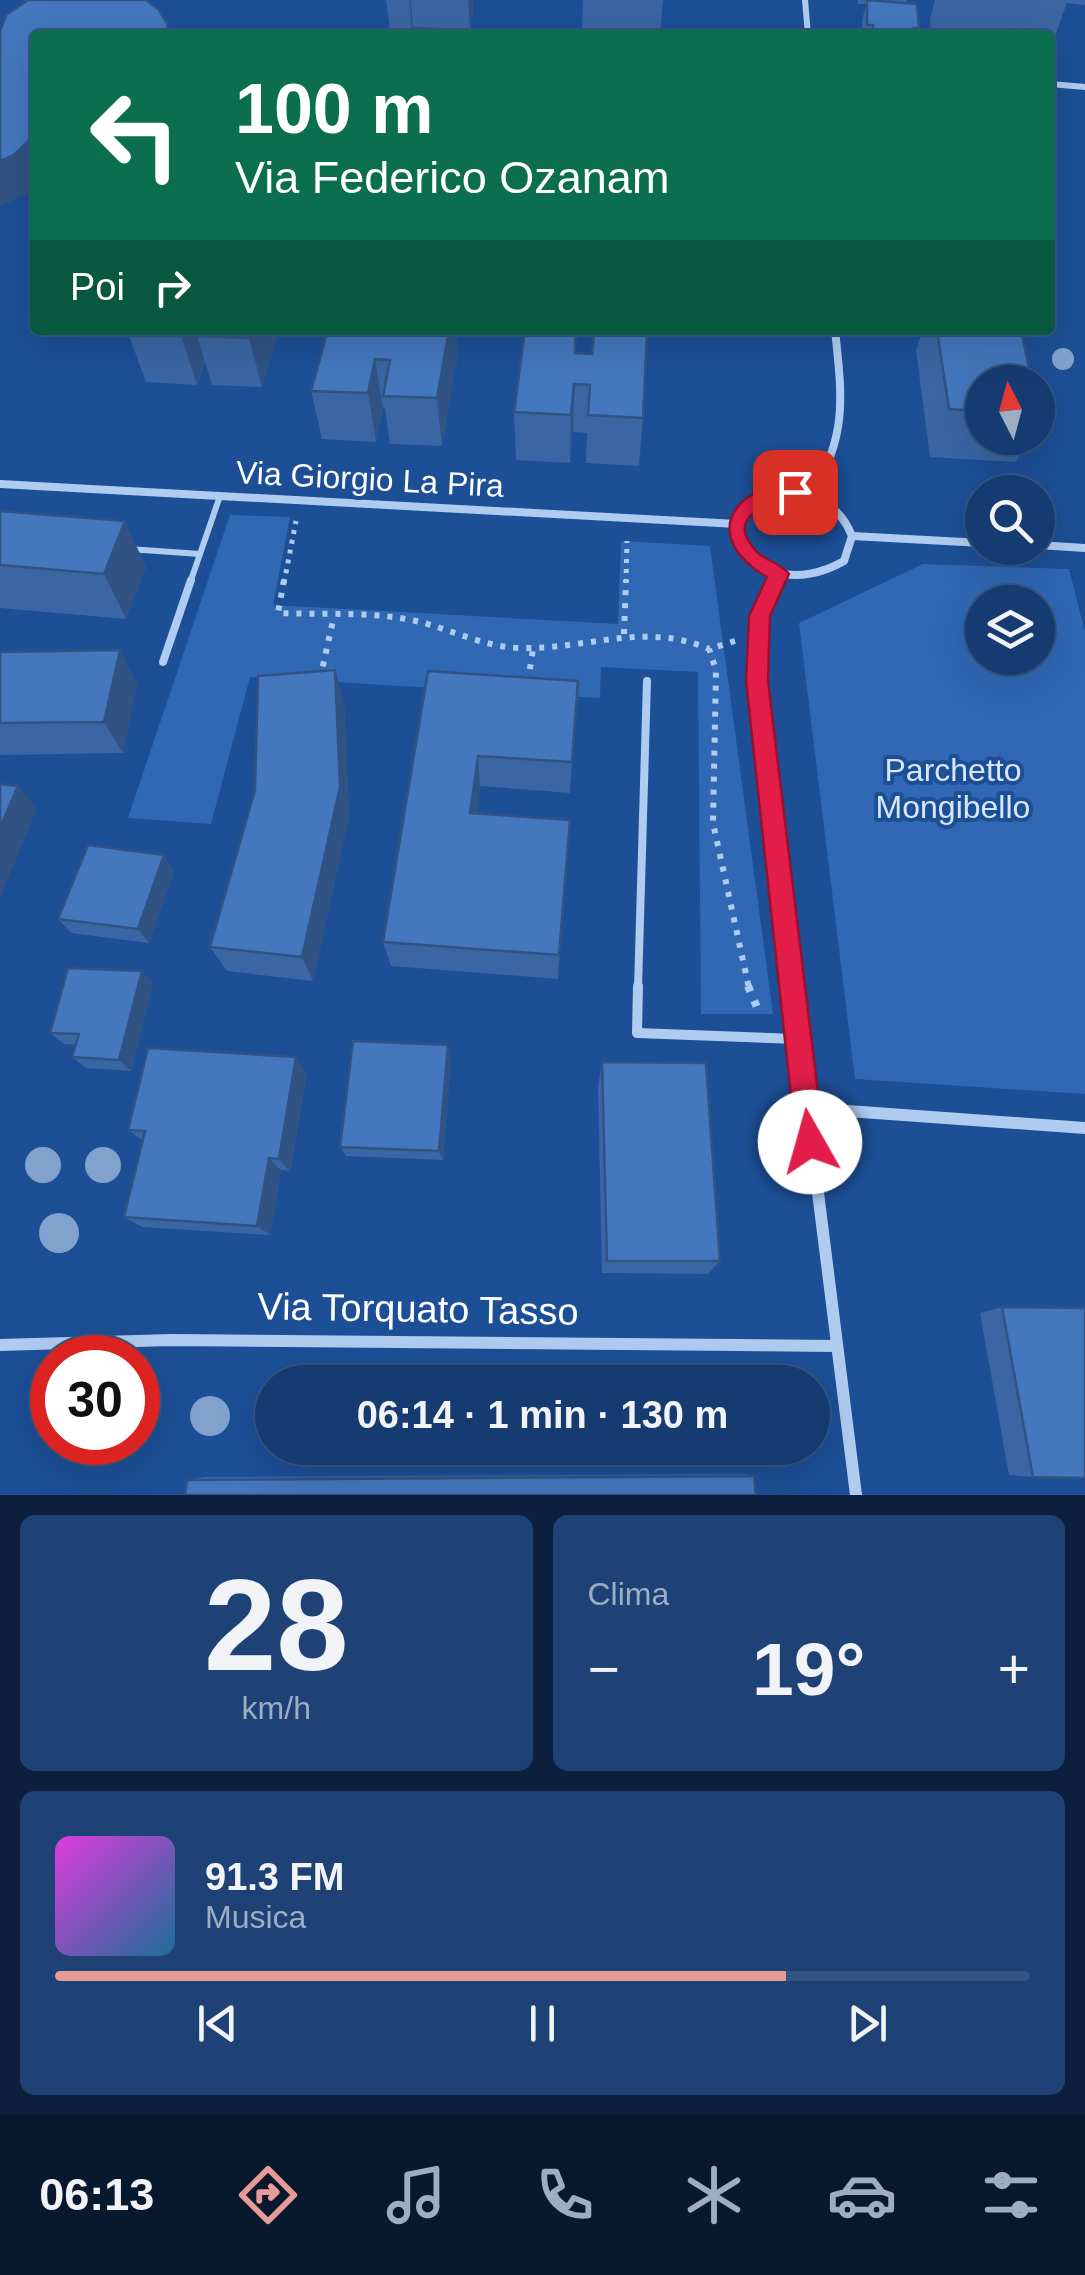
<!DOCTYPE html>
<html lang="it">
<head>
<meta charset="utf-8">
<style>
  :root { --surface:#153b70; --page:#1e4275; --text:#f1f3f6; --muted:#9dadc3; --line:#345583; --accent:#e69b98 }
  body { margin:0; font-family:Helvetica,sans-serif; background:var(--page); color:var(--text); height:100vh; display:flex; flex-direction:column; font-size:38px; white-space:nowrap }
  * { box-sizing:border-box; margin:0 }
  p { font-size:32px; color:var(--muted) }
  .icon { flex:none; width:55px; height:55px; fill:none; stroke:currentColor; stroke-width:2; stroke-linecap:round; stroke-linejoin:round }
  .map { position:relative; height:1495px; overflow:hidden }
  .sheet { display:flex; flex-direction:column; gap:20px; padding:20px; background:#0c203e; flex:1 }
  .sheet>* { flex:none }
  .hud { position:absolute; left:30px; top:30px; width:1025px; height:305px; border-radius:10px; box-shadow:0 10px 40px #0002,0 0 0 2px var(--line); background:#0b6e4f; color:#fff; overflow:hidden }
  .needle { width:65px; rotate:354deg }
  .fabs { position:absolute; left:965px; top:365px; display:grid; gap:20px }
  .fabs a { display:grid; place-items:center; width:90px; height:90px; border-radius:50%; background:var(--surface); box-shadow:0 10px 40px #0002,0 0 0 2px var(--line); font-size:50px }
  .speed { position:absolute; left:30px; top:1335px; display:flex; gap:20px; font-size:50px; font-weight:700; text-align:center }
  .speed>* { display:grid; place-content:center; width:130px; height:130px; border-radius:50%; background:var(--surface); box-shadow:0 10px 40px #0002,0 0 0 2px var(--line); line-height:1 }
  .speed .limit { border:15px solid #d22; background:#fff; color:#111 }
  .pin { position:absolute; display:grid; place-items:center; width:85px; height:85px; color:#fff; margin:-42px; border-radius:20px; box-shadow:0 5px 15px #0006 }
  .me { position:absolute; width:110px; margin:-55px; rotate:353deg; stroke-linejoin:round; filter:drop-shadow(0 0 8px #0008) }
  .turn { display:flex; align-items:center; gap:35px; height:210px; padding:0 40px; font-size:45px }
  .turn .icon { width:130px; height:130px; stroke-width:2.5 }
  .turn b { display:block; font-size:70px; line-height:85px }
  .then { display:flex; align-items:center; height:95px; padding:0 40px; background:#0003; gap:20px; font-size:38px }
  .big { font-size:75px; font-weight:800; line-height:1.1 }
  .sheet .tile { flex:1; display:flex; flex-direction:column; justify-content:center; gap:15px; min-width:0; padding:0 35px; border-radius:15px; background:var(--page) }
  .sheet .dial { align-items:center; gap:0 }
  .dial b { font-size:130px; line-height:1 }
  .song { display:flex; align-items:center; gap:30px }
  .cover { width:120px; height:120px; border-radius:15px; background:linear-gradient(135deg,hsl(300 70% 55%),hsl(200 70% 35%)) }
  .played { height:10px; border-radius:5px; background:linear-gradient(90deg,var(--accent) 75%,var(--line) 75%) }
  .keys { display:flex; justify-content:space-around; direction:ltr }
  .heat { display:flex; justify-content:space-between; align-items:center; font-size:55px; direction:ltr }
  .sheet .tiles { flex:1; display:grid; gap:20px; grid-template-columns:1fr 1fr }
  .tile:last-child { grid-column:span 2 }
  .trip { position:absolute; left:255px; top:1365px; width:575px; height:100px; border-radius:50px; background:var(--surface); box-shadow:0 10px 40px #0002,0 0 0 2px var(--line); font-weight:800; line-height:100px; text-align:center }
  .dock { display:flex; height:160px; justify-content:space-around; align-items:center; background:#08182d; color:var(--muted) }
  .dock .icon { width:70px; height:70px }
  .dock .selected { color:var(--accent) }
  .dock b { font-size:45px; color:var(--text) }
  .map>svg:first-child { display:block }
  .green { fill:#3068b4; fill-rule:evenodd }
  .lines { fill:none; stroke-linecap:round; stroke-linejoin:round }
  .path-far2 { stroke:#afcbf0; stroke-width:5; stroke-dasharray:4 6; stroke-linecap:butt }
  .path-far1 { stroke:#afcbf0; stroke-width:6; stroke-dasharray:5 8; stroke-linecap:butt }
  .path { stroke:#afcbf0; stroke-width:8; stroke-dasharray:6 10; stroke-linecap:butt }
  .lane-far2 { stroke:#afcbf0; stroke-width:6 }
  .lane-far1 { stroke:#afcbf0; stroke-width:8 }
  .lane { stroke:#afcbf0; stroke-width:10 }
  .street-far3 { stroke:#afcbf0; stroke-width:6 }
  .street-far2 { stroke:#afcbf0; stroke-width:8 }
  .street-far1 { stroke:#afcbf0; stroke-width:10 }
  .street { stroke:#afcbf0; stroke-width:12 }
  .tree { fill:#82a2ce }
  .wall { fill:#3a66a3 }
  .shaded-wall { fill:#305384 }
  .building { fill:#4477bd; stroke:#305384; stroke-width:2.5 }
  .route { fill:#e11d48; stroke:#92132f; stroke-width:2.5 }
  .labels { text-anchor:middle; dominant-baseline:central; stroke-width:8; stroke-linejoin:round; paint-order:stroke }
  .street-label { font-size:32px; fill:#fff; stroke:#1c4f96 }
  .park-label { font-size:32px; fill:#d6e6fb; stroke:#1c4f96 }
  .near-street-label { font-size:38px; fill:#fff; stroke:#1c4f96 }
</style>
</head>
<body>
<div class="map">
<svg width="1085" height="1495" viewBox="0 0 1085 1495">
  <rect width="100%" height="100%" fill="#1c4f96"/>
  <path class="green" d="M 230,515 L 290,517 L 273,605 L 618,624 L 621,541 L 710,546 L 773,1014 L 701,1014 L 698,672 L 601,667 L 600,698 L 250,677 L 211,824 L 128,818 Z
    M 923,564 L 1069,569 L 1085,632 L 1085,1094 L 855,1079 L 799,623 ZM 982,602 L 1038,602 L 1038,658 L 982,658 Z"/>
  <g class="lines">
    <path class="path-far2" d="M 284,583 L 296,521
      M 626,583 L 627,541"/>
    <path class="path-far1" d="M 284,580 L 278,613 C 324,615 371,611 416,621 C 451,629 483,647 520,648 C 586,650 644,621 709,649
      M 624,634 L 626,580
      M 735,641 L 709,649 L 716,670 L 713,823 L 749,988
      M 320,679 L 334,616
      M 528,682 L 533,649"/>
    <path class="path" d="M 748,986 L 759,1012"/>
    <path class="lane-far2" d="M 129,549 L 200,554
      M 190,583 L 220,496"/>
    <path class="lane-far1" d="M 163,662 L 191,580
      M 638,988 L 647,681"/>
    <path class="lane" d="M 638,986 L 637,1033 L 798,1039"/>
    <path class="street-far3" d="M 805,0 L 808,35
      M 1050,84 L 1085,87"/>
    <path class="street-far2" d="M 0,484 L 737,524
      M 779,492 C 813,493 839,503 852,536 L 844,561 C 800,586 748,580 737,524 L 751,503 Z
      M 811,495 C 848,436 842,396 835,330
      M 852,536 L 982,543
      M 1038,545 L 1085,548
      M 775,583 L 779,574"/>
    <path class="street-far1" d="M 776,580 L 760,616 L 757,681 L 792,988"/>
    <path class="street" d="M 792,986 L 856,1495
      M 806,1108 L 1085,1128
      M 0,1345 L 171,1340 L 836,1346"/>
  </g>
  <g class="tree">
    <circle cx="1063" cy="359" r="11"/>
    <circle cx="43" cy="1165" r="18"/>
    <circle cx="103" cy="1165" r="18"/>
    <circle cx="59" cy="1233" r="20"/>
    <circle cx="210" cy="1416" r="20"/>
  </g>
  <path class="wall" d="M 386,0 L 473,0 L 473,11 L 470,29 L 413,27 L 412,32 L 390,31 Z
    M 583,0 L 663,0 L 660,35 L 582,34 Z
    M 858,0 L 907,0 L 906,3 L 919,28 L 917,35 L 862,35 L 862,21 L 866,4 L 858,4 Z
    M 935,0 L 1085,0 L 1085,5 L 1067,3 L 1050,49 L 1050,35 L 931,35 L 930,20 Z
    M 279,330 L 262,387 L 212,385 L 205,362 L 197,385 L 146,382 L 128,333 Z
    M 328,330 L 456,330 L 458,353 L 442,446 L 390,444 L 385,408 L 383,408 L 376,442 L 322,439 L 311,391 Z
    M 923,330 L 1021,330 L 982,382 L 982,438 L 1028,438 L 1016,462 L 930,457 L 916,350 Z
    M 576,353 L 643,418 L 639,466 L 586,463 L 587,433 L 573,432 L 570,463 L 516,460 L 514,412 Z
    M 0,511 L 146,567 L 126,619 L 0,608 Z
    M 0,652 L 137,683 L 123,753 L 0,755 Z
    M 428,671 L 578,681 L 570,793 L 480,786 L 477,814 L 568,849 L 558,979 L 391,966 L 383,942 Z
    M 344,702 L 349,816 L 313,981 L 227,971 L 210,947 Z
    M 174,871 L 149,943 L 71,933 L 58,919 Z
    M 142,971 L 153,984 L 131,1071 L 86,1068 L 72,1057 L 76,1045 L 64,1044 L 50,1033 Z
    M 451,1056 L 443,1160 L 346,1156 L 340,1147 Z
    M 602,1062 L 720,1261 L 708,1274 L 602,1273 L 598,1087 Z
    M 307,1073 L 290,1171 L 281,1170 L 270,1235 L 142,1227 L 124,1217 L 142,1140 L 128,1130 Z
    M 1002,1307 L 1033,1477 L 1009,1475 L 980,1313 Z
    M 744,1474 L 754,1476 L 187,1480 L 205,1477 Z"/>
  <path class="shaded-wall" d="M 409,0 L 411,0 L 413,27 L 412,32 Z
    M 468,0 L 473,0 L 473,11 L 470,29 Z
    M 35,122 L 35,188 L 30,193 L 0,206 L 0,161 Z
    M 183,330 L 199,330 L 197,336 L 205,362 L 197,385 L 181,336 Z
    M 251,330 L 279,330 L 262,387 L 249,338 Z
    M 449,330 L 456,330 L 458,353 L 442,446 L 437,398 Z
    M 576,330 L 573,432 L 570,463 L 571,415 Z
    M 375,359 L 383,408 L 376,442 L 368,393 Z
    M 125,521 L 146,567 L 126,619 L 104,574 Z
    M 120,650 L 137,683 L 123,753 L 104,722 Z
    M 335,670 L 344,702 L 349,816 L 313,981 L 302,957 Z
    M 578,681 L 577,713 L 570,793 L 572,762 Z
    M 478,756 L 480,786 L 474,842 L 470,813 Z
    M 18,786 L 37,809 L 0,898 L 0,828 Z
    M 570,820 L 568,849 L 558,979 L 559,955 Z
    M 164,855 L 174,871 L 149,943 L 138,929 Z
    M 142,971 L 153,984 L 131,1071 L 119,1060 Z
    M 448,1045 L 451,1056 L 443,1160 L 439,1151 Z
    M 296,1057 L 307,1073 L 290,1171 L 279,1159 Z
    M 269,1158 L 281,1170 L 270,1235 L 257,1226 Z"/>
  <path class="building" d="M 28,0 L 146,0 L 159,10 L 168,25 L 165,35 L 35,35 L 35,122 L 28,141 L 14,155 L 0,161 L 0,31 L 6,15 Z
    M 867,0 L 917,4 L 919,28 L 913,28 L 914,35 L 873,35 L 873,25 L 867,25 Z
    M 129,330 L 183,330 L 181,336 L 128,333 Z
    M 199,330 L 251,330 L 249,338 L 197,336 Z
    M 328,330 L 449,330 L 437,398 L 383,396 L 390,360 L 375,359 L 368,393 L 311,391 Z
    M 525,330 L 576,330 L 575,353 L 592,354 L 594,332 L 647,334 L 643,418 L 588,415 L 590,385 L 574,384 L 571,415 L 514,412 Z
    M 937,330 L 1021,330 L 1032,382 L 982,382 L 982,411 L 949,409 Z
    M 0,511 L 125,521 L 104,574 L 0,565 Z
    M 120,650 L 104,722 L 0,723 L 0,652 Z
    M 335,670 L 340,787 L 302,957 L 210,947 L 255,790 L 258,676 Z
    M 428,671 L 578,681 L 572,762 L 478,756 L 470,813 L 570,820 L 559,955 L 383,942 Z
    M 0,784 L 18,786 L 0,828 Z
    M 88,845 L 164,855 L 138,929 L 58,919 Z
    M 68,968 L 142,971 L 119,1060 L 72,1057 L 79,1034 L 50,1033 Z
    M 353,1041 L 448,1045 L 439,1151 L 340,1147 Z
    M 148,1048 L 296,1057 L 279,1159 L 269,1158 L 257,1226 L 124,1217 L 145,1131 L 128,1130 Z
    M 602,1062 L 706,1063 L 720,1261 L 607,1261 Z
    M 1002,1307 L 1085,1308 L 1085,1478 L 1033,1477 Z
    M 754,1476 L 756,1495 L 185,1495 L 187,1480 Z"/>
  <path class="route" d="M 795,485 L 802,487 L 802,497 C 779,503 719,511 757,552 C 766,561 781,563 789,574 L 770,616 L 768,681 L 824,1142 L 820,1152 L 810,1156 L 800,1152 L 796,1142 L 746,681 L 749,616 L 767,577 C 703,541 727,485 795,485 Z"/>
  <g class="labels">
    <g class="street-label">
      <text transform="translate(370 479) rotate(3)">Via Giorgio La Pira</text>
    </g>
    <g class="park-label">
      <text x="953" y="770">Parchetto<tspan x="953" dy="37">Mongibello</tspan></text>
    </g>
    <g class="near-street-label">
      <text transform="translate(418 1309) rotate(1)">Via Torquato Tasso</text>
    </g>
  </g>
</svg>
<div class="fabs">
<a><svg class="needle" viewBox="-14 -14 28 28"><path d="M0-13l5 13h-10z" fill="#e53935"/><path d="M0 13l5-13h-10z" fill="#9dadc3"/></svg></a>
<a><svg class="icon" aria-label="search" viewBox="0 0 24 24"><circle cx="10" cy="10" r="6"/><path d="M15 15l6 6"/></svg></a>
<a><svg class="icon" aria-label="layers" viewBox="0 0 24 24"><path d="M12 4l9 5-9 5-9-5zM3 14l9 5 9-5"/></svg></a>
</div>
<div class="speed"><div class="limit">30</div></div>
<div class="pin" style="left:795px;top:492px;background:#d93025"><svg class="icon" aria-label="arrive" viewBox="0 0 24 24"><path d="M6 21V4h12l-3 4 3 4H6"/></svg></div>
<svg class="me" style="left:810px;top:1142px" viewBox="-20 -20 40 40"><circle r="19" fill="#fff"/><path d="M0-13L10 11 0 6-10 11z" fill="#e11d48"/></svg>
<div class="trip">06:14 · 1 min · 130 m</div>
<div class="hud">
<div class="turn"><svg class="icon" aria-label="left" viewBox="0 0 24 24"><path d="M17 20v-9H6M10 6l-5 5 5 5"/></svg><div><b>100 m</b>Via Federico Ozanam</div></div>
<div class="then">Poi<svg class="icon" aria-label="right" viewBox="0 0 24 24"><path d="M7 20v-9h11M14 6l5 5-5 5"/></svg></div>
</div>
</div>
<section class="sheet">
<div class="tiles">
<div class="tile dial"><b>28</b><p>km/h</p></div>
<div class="tile"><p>Clima</p>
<div class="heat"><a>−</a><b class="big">19°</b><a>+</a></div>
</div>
<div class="tile">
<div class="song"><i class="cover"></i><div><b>91.3 FM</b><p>Musica</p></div></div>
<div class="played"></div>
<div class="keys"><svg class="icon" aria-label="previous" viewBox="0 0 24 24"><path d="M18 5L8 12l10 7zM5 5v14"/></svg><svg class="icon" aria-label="pause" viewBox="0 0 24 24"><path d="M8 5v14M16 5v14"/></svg><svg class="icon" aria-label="next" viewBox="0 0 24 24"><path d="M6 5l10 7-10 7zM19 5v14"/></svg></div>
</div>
</div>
</section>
<nav class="dock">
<b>06:13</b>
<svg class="icon selected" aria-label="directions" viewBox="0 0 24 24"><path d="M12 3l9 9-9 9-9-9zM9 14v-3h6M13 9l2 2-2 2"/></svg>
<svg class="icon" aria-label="music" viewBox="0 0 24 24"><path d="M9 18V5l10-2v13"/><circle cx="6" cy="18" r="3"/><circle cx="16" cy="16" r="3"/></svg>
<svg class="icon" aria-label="phone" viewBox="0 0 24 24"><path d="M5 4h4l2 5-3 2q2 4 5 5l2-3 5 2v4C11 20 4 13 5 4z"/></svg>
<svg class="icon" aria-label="climate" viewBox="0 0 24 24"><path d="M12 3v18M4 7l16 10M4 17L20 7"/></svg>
<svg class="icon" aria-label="car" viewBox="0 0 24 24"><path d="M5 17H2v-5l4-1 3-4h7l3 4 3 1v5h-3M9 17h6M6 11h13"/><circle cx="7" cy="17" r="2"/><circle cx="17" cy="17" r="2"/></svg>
<svg class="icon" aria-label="filters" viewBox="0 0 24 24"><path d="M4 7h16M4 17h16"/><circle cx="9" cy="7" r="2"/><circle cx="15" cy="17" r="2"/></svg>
</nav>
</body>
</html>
